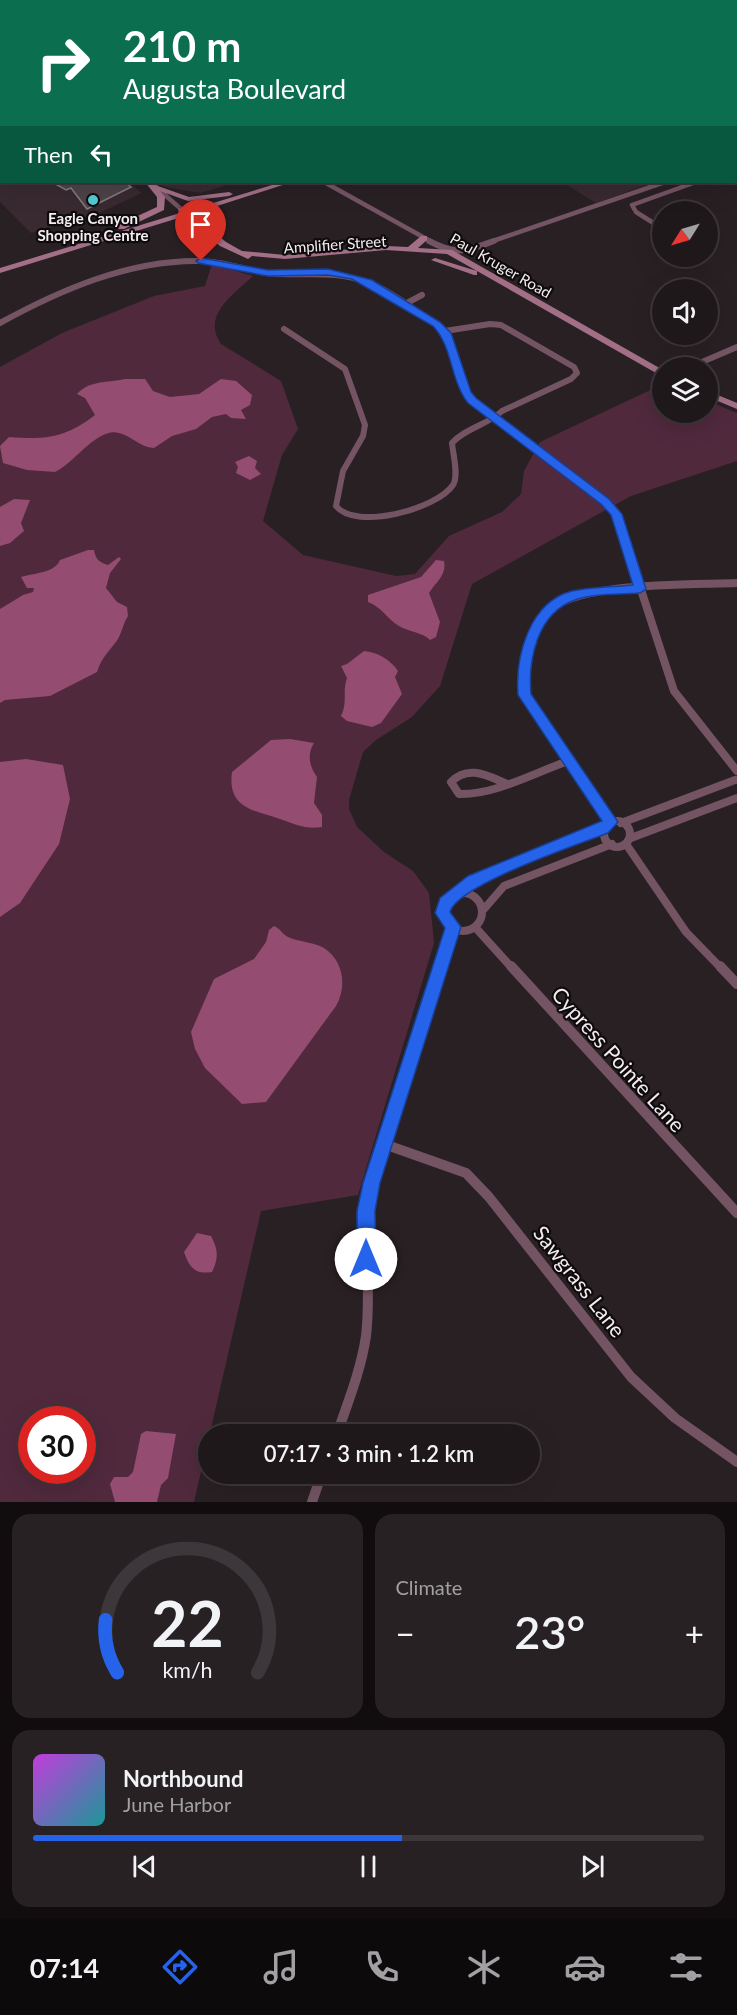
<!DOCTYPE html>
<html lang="en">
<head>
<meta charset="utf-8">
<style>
  :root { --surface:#1f181b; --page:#272124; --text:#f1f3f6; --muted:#a1a0a3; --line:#3c373a; --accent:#2563eb }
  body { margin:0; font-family:Lato,sans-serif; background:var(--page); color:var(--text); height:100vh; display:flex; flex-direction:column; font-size:22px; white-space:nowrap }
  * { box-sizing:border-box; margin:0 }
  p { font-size:20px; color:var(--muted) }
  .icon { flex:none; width:33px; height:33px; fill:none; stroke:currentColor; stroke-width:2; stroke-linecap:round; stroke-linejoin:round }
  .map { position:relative; height:1502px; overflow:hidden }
  .panel { display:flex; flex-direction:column; gap:12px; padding:12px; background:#110d0f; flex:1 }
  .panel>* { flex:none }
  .hud { position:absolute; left:0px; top:0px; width:738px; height:183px; box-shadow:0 6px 24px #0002,0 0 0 2px var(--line); background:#0b6e4f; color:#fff; overflow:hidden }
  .needle { width:39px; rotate:233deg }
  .controls { position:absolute; left:652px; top:201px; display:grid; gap:12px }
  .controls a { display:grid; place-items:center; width:66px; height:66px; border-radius:50%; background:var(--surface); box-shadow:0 6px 24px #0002,0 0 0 2px var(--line); font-size:30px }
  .speed { position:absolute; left:18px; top:1406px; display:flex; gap:12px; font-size:30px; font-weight:700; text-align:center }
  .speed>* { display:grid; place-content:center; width:78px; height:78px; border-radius:50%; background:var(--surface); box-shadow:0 6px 24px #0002,0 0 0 2px var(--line); line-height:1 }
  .speed .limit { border:9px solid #d22; background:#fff; color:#111 }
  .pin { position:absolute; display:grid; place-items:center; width:51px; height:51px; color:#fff; margin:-62px -26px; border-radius:50% 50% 50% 0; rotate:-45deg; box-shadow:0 0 6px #0007 }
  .pin .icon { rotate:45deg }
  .me { position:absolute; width:66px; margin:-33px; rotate:0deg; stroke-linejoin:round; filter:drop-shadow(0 0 4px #0008) }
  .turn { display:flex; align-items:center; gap:21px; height:126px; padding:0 24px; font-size:27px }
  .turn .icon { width:78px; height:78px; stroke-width:2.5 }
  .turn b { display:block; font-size:42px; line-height:51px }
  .then { display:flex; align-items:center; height:57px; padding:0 24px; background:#0003; gap:12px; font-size:22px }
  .big { font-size:45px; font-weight:600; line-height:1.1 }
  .panel .tile { flex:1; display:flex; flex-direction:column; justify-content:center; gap:9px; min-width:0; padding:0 21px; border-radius:18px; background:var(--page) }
  .panel .dial { align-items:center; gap:0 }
  .dial svg { height:156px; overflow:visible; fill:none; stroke:var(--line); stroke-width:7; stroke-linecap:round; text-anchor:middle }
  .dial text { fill:var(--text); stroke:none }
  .song { display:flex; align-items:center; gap:18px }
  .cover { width:72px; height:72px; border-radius:9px; background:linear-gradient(135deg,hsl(290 70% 55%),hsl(180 70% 35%)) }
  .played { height:6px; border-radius:3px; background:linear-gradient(90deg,var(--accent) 55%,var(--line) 55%) }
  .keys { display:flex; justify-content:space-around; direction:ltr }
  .heat { display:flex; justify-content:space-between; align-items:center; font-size:33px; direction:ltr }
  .panel .tiles { flex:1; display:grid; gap:12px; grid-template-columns:1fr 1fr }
  .tile:last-child { grid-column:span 2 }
  .trip { position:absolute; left:198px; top:1424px; width:342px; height:60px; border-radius:30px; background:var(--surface); box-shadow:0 6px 24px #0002,0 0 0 2px var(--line); font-weight:600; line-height:60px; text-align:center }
  .menu { display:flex; height:96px; justify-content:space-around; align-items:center; background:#0c0a0b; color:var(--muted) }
  .menu .icon { width:42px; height:42px }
  .menu .current { color:var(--accent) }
  .menu b { font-size:27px; color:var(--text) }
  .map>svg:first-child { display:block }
  .built { fill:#382a30 }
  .green { fill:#50293d; fill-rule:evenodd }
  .water { fill:#944c71 }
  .building { fill:#4d4347; stroke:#83797e; stroke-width:1.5 }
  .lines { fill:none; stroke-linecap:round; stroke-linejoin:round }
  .street-far3 { stroke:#745463; stroke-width:4.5 }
  .street-far2 { stroke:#745463; stroke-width:6 }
  .street-far1 { stroke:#745463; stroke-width:8 }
  .street { stroke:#745463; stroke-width:10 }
  .secondary { fill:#a26f87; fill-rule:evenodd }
  .route { fill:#2563eb; stroke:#184099; stroke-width:1.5 }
  .poi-dot { fill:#51ccd2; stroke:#0f0b0d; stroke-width:2 }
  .labels { text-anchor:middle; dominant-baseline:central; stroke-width:4.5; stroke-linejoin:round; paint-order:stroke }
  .far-poi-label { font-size:15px; font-weight:bold; fill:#f3edef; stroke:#0f0b0d }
  .far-street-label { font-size:15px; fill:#f3edef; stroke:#0f0b0d }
  .near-street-label { font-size:21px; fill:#f3edef; stroke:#0f0b0d }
</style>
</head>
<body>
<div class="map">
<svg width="737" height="1502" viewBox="0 0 737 1502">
  <rect width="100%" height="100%" fill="#292024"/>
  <path class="built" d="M 0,166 L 2,182 L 128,182 L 142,193 L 99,213 L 31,233 L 0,202 Z
    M 157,182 L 237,182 L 201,193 L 165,187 Z
    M 562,182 L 654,182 L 596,203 Z"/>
  <path class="green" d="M 212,264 L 253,276 C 234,294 201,315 221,344 L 281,381 L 298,429 L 282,455 L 263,521 L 303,555 L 396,576 L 415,574 L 449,536 L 502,512 L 521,494 L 524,471 L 540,442 L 663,384 L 663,412 L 708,412 L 708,401 L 737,413 L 737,461 L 631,496 L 472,584 L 440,686 L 412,717 L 376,740 L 363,752 L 349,800 L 349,809 L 357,827 L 384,852 L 413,871 L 429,893 L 434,943 L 358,1195 L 261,1211 L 194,1502 L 0,1502 L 0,367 L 62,333 L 154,296 L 205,286 ZM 32,1419 L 82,1419 L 82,1470 L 32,1470 Z"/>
  <path class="water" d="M 125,379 L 145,379 L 153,391 L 170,397 L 199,394 L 221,379 L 236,381 L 252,395 L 250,405 L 241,410 L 246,419 L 231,418 L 226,414 L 212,417 L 196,429 L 172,436 L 154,448 C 139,447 132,436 119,433 C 97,427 74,464 55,472 L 27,470 L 3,463 L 0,446 L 9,437 C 46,440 65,438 95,415 L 85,398 L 77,394 C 90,380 107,383 125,379 Z
    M 249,456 L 257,461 L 255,468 L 261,474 L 250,480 L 236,473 L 238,467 L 235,462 Z
    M 14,499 L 30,500 L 21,523 L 24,531 L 10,543 L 0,546 L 0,507 Z
    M 88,550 L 94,550 C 96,560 99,562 108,565 L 119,557 L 121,559 L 110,573 L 106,588 L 117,602 L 127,607 L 128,616 C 123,624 122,632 118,639 C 111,649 101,658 97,672 L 50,696 L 5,700 L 0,703 L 0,609 L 23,595 L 33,592 L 34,588 L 27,588 L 21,577 C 34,573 55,573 60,560 Z
    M 436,560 L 444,561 C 447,575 436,582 429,593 L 440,622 L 436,637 L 430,640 C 422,632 409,632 399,626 C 387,619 382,607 368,602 L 368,595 L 421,577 Z
    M 364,651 C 377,652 391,660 398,671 L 395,677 L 402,694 L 381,723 L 372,727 L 347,721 L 341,716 C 348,702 342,691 347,678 L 341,666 L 347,664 Z
    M 290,739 L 314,743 C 307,754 309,766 317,777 L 314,803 L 322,815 L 322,827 C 307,830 294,824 280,819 C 255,810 227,809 232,772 L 271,740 Z
    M 26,759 L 63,765 L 70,799 L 59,844 L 20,903 L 0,917 L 0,762 Z
    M 274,926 C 281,929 283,935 288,937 C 299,942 314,942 324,948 C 344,961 347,987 336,1006 L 266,1102 L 242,1104 L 205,1068 L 195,1049 L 191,1032 L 214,979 L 254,959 L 266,942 L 269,930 Z
    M 197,1233 L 211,1236 C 218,1249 219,1258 212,1272 C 195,1275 189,1267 184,1252 Z
    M 146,1431 L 176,1434 L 168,1478 L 161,1485 L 157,1502 L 115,1502 L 110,1484 L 114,1477 L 128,1477 L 133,1472 L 141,1434 Z"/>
  <path class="building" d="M 52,182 L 125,182 L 131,187 L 87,209 L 71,188 L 66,190 Z"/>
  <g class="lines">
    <path class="street-far3" d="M 682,0 L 703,2
      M 150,182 L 181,209
      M 324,182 L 432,242
      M 663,229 L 636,212 L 632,205 L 696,182
      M 490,242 L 665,182"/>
    <path class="street-far2" d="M 429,241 C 457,256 466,251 494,241
      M 405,304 L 422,295
      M 0,323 C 60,290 129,260 199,261 C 222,261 245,270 267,273 C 301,277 333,269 367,282 C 392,291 418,313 441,327 L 447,335 L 466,393 L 472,401 L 605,502 L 616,514 L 630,557
      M 284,329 L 345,369 L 365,425 L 363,436 L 343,471 L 336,506 C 356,531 437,509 453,485 C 459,476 453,454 452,443 C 465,428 488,425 502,411 L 571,379 L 577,373 L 574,367 L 501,325 L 490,324 L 445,331
      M 688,368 L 737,347"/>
    <path class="street-far1" d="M 630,556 L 674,691 L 737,771
      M 505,783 C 486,775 468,765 451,782 L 459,794 C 495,795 534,773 568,761
      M604 834a13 13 0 1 1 26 0a13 13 0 1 1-26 0Z
      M 611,822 L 525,695 C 523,669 527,633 545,613 C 575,581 693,585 737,583
      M 621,823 L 735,780
      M 631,838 L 737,798
      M 626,844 L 686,932 L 721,968
      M444 912a19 19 0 1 1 38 0a19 19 0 1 1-38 0Z
      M 454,895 L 474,880 L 603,829
      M 484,909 L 504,886 L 612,844
      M 475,927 L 512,968
      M 440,968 L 453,927"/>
    <path class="street" d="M 511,966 L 737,1213
      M 720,966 L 737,984
      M 384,1144 L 466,1173 L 489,1197 L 631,1377 L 675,1418 L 737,1462
      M 337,1434 C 348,1402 361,1370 366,1336 C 372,1286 362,1235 371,1183 L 440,966
      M 312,1502 L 322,1473"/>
    <path class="secondary" d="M 736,37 L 737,37 L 737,41 L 736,41 Z
      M 145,182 L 152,182 L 155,185 L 189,197 L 229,192 L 233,194 L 229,196 L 188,201 L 160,191 L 165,197 L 164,210 L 124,229 L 118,229 L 118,225 L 157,207 L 157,197 Z
      M 282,182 L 292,182 L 192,214 L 226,242 L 242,251 L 285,255 L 386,246 L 408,247 L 421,236 L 427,236 L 427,240 L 418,248 L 452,250 L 663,370 L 663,377 L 477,271 L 477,275 L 474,275 L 431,260 L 435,258 L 477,271 L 447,254 L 386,250 L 285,259 L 252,256 L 248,259 L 220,246 L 185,216 L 0,273 L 0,268 L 180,213 L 178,210 L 179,208 L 187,211 Z
      M 708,391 L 737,403 L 737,409 L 708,397 Z"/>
  </g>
  <path class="route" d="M 201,258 L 268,270 L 328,269 L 372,280 L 440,322 L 451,333 L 471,392 L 476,398 L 609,499 L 622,514 L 646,589 L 640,593 C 620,595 594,593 575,600 C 537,613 528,660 531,694 L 618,822 L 608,833 C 579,844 457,885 450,912 L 461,927 L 380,1183 L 375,1211 L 376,1259 L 373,1265 L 366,1268 L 360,1265 L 357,1259 L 357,1211 L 363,1183 L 445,928 L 435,913 L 440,898 L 468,876 L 602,821 L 518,695 C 515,657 529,602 572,591 C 591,587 613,587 633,585 L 611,515 L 601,504 L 468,403 C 450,380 453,347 433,326 L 352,279 L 328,275 L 268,276 L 198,263 L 196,261 Z"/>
  <circle class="poi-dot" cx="93" cy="200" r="6"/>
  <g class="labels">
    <g class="far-poi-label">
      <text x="93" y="218">Eagle Canyon<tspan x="93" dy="17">Shopping Centre</tspan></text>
    </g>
    <g class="far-street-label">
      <text transform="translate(335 244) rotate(-4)">Amplifier Street</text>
      <text transform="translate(501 265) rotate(30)">Paul Kruger Road</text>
    </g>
    <g class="near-street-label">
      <text transform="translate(619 1059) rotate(48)">Cypress Pointe Lane</text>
      <text transform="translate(580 1281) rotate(52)">Sawgrass Lane</text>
    </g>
  </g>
</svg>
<div class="controls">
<a><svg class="needle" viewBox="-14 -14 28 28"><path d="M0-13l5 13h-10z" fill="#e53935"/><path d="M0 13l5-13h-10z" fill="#a1a0a3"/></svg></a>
<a><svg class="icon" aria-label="sound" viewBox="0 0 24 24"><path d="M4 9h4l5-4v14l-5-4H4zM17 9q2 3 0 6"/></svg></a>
<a><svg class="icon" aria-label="layers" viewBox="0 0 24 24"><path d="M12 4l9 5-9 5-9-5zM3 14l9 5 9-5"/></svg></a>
</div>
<div class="speed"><div class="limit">30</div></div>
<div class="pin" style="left:201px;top:261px;background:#d93025"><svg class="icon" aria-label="arrive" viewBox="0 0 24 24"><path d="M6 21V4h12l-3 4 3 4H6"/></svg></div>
<svg class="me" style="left:366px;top:1259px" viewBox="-20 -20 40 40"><circle r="19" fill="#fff"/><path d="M0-13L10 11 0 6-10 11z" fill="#2563eb"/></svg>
<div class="trip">07:17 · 3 min · 1.2 km</div>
<div class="hud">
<div class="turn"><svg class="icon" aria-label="right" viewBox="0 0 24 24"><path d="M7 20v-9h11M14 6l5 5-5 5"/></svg><div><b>210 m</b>Augusta Boulevard</div></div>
<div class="then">Then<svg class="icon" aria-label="left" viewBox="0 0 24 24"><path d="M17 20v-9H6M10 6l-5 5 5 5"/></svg></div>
</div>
</div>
<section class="panel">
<div class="tiles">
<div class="tile dial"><svg viewBox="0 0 100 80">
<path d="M14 69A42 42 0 1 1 86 69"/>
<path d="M14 69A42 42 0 0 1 8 42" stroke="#2563eb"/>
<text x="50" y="56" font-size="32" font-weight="700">22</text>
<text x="50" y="72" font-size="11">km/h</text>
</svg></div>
<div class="tile"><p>Climate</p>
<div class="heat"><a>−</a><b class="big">23°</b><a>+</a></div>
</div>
<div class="tile">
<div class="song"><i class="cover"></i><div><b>Northbound</b><p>June Harbor</p></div></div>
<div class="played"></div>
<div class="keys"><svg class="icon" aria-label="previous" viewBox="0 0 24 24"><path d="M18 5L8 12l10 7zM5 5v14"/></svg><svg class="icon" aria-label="pause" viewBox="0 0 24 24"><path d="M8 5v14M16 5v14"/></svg><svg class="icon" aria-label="next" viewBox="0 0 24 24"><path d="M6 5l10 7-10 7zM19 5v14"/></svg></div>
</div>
</div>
</section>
<nav class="menu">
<b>07:14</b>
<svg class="icon current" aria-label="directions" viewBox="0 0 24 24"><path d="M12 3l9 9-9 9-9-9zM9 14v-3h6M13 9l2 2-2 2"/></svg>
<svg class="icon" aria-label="music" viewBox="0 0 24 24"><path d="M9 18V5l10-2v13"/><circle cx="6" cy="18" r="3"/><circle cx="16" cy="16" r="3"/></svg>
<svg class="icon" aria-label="phone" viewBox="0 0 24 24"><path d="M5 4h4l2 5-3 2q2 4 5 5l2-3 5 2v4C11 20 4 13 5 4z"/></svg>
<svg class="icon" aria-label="climate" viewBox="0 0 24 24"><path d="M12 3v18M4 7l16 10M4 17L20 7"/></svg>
<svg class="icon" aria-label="car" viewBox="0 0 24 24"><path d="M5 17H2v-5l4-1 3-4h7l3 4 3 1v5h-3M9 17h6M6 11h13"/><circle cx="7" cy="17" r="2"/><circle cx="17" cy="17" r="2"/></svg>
<svg class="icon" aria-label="filters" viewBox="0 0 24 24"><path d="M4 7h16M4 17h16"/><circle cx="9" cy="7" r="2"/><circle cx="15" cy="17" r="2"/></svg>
</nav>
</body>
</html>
